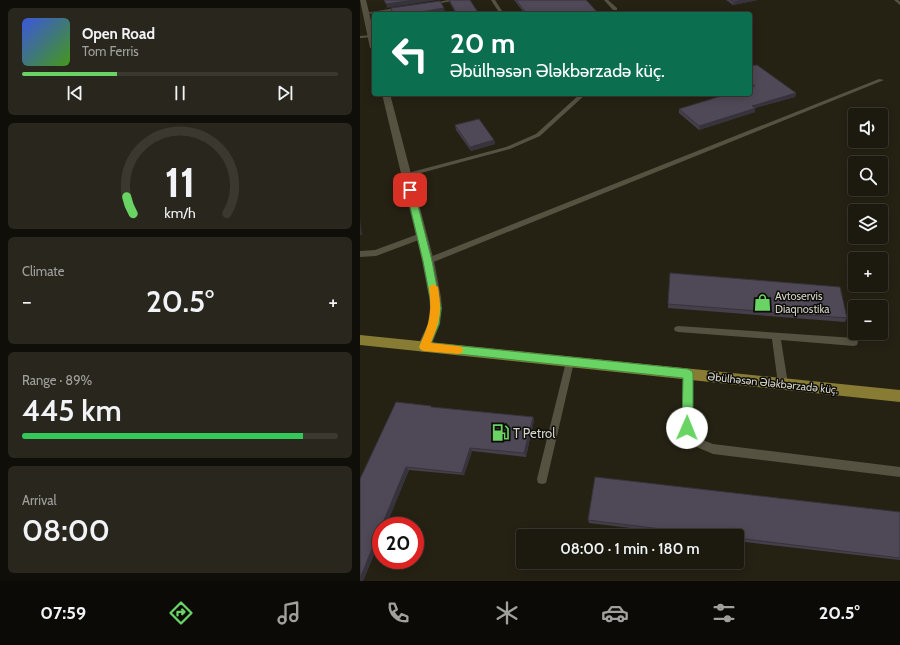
<!DOCTYPE html>
<html lang="en">
<head>
<meta charset="utf-8">
<style>
  :root { --surface:#1c1a0f; --page:#29271d; --text:#f1f3f6; --muted:#a0a19e; --line:#3a382f; --accent:#69d464 }
  body { margin:0; font-family:Cabin,sans-serif; background:var(--page); color:var(--text); height:100vh; display:flex; flex-direction:column; font-size:15px; white-space:nowrap }
  * { box-sizing:border-box; margin:0 }
  p { font-size:13px; color:var(--muted) }
  .icon { flex:none; width:22px; height:22px; fill:none; stroke:currentColor; stroke-width:2; stroke-linecap:round; stroke-linejoin:round }
  .map { position:relative; flex:1; overflow:hidden }
  .panel { display:flex; flex-direction:column; gap:8px; padding:8px; background:#0f0e08; width:360px }
  .panel>* { flex:none }
  .top-card { position:absolute; left:12px; top:12px; width:380px; height:84px; border-radius:4px; box-shadow:0 2px 10px #0003,0 0 0 1px var(--line); background:#0b6e4f; color:#fff; overflow:hidden }
  .fabs { position:absolute; left:488px; top:108px; display:grid; gap:8px }
  .fabs a { display:grid; place-items:center; width:40px; height:40px; border-radius:4px; background:var(--surface); box-shadow:0 2px 10px #0003,0 0 0 1px var(--line); font-size:20px }
  .speed { position:absolute; left:12px; top:517px; display:flex; gap:8px; font-size:20px; font-weight:700; text-align:center }
  .speed>* { display:grid; place-content:center; width:52px; height:52px; border-radius:50%; background:var(--surface); box-shadow:0 2px 10px #0003,0 0 0 1px var(--line); line-height:1 }
  .speed .limit { border:6px solid #d22; background:#fff; color:#111 }
  .pin { position:absolute; display:grid; place-items:center; width:34px; height:34px; color:#fff; margin:-17px; border-radius:8px; box-shadow:0 2px 6px #0006 }
  .me { position:absolute; width:44px; margin:-22px; rotate:1deg; stroke-linejoin:round; filter:drop-shadow(0 0 3px #0008) }
  .turn { display:flex; align-items:center; gap:14px; height:84px; padding:0 12px; font-size:18px }
  .turn .icon { width:52px; height:52px; stroke-width:2.5 }
  .turn b { display:block; font-size:28px; line-height:34px }
  .big { font-size:30px; font-weight:600; line-height:1.1 }
  .panel .card { flex:1; display:flex; flex-direction:column; justify-content:center; gap:6px; min-width:0; padding:0 14px; border-radius:6px; background:var(--page) }
  .panel .dial { align-items:center; gap:0 }
  .dial svg { height:104px; overflow:visible; fill:none; stroke:var(--line); stroke-width:7; stroke-linecap:round; text-anchor:middle }
  .dial text { fill:var(--text); stroke:none }
  .song { display:flex; align-items:center; gap:12px }
  .cover { width:48px; height:48px; border-radius:6px; background:linear-gradient(135deg,hsl(230 70% 55%),hsl(100 70% 35%)) }
  .played { height:4px; border-radius:2px; background:linear-gradient(90deg,var(--accent) 30%,var(--line) 30%) }
  .keys { display:flex; justify-content:space-around; direction:ltr }
  .heat { display:flex; justify-content:space-between; align-items:center; font-size:22px; direction:ltr }
  .charge { height:6px; border-radius:3px; background:linear-gradient(90deg,#34c759 89%,var(--line) 0) }
  .trip { position:absolute; left:156px; top:529px; width:228px; height:40px; border-radius:4px; background:var(--surface); box-shadow:0 2px 10px #0003,0 0 0 1px var(--line); font-weight:600; line-height:40px; text-align:center }
  .tab-bar { display:flex; height:64px; justify-content:space-around; align-items:center; background:#0b0a06; color:var(--muted) }
  .tab-bar .icon { width:28px; height:28px }
  .tab-bar .current { color:var(--accent) }
  .tab-bar b { font-size:18px; color:var(--text) }
  main { display:flex; flex:1; min-height:0 }
  .map>svg:first-child { display:block }
  .lines { fill:none; stroke-linecap:round; stroke-linejoin:round }
  .lane { fill:#555242; fill-rule:evenodd }
  .street { fill:#555242; fill-rule:evenodd }
  .primary { fill:#887c35; fill-rule:evenodd }
  .wall { fill:#443f4b }
  .shaded-wall { fill:#37333d }
  .building { fill:#4f4957; stroke:#37333d }
  .route { fill:#69d464; stroke:#448a41 }
  .slow { fill:#f59e0b }
  .labels { text-anchor:middle; dominant-baseline:central; stroke-width:3; stroke-linejoin:round; paint-order:stroke }
  .poi-label { font-size:11px; fill:#d5d4cb; stroke:#0d0c06; text-anchor:start }
  .street-label { font-size:11px; fill:#d5d4cb; stroke:#0d0c06 }
  .near-poi-label { font-size:13px; fill:#d5d4cb; stroke:#0d0c06; text-anchor:start }
</style>
</head>
<body>
<main>
<section class="panel">
<div class="card">
<div class="song"><i class="cover"></i><div><b>Open Road</b><p>Tom Ferris</p></div></div>
<div class="played"></div>
<div class="keys"><svg class="icon" aria-label="previous" viewBox="0 0 24 24"><path d="M18 5L8 12l10 7zM5 5v14"/></svg><svg class="icon" aria-label="pause" viewBox="0 0 24 24"><path d="M8 5v14M16 5v14"/></svg><svg class="icon" aria-label="next" viewBox="0 0 24 24"><path d="M6 5l10 7-10 7zM19 5v14"/></svg></div>
</div>
<div class="card dial"><svg viewBox="0 0 100 80">
<path d="M14 69A42 42 0 1 1 86 69"/>
<path d="M14 69A42 42 0 0 1 9 56" stroke="#69d464"/>
<text x="50" y="56" font-size="32" font-weight="700">11</text>
<text x="50" y="72" font-size="11">km/h</text>
</svg></div>
<div class="card"><p>Climate</p>
<div class="heat"><a>−</a><b class="big">20.5°</b><a>+</a></div>
</div>
<div class="card"><p>Range · 89%</p><b class="big">445 km</b><div class="charge"></div></div>
<div class="card"><p>Arrival</p><b class="big">08:00</b></div>
</section>
<div class="map">
<svg width="540" height="581" viewBox="0 0 540 581">
  <rect width="100%" height="100%" fill="#252214"/>
  <g class="lines">
    <path class="lane" d="M 88,0 L 97,0 L 71,5 L 69,4 Z
      M 131,0 L 135,0 L 144,14 L 140,14 Z
      M 244,0 L 248,0 L 257,8 L 257,10 L 253,10 Z
      M 534,0 L 538,0 L 540,2 L 540,5 Z
      M 42,7 L 44,8 L 44,9 L 7,14 L 5,13 Z
      M 13,35 L 13,37 L 0,38 L 0,36 Z
      M 519,79 L 524,80 L 71,263 L 68,264 L 64,261 L 65,259 Z
      M 220,94 L 226,94 L 180,136 L 150,149 L 46,177 L 43,175 L 44,174 L 146,147 L 176,134 Z
      M 61,233 L 65,236 L 64,238 L 16,256 L 0,257 L 0,251 L 15,250 Z
      M 318,326 L 494,338 L 497,339 L 498,342 L 497,345 L 494,346 L 421,340 L 428,384 L 426,387 L 423,388 L 420,387 L 418,384 L 412,339 L 318,332 L 315,331 L 314,329 L 315,327 Z
      M 210,358 L 213,359 L 214,362 L 187,479 L 186,483 L 182,484 L 178,483 L 177,479 L 206,362 L 207,359 Z
      M 328,370 L 331,371 L 333,374 L 332,427 L 340,439 L 353,444 L 540,467 L 540,477 L 353,454 L 332,445 L 322,428 L 323,374 L 325,371 Z"/>
    <path class="street" d="M 0,0 L 6,0 L 14,33 L 14,50 L 10,48 Z
      M 22,94 L 30,94 L 74,261 L 81,297 L 82,308 L 80,324 L 69,351 L 64,352 L 59,351 L 57,347 L 68,324 L 70,308 L 69,297 L 62,261 Z"/>
    <path class="primary" d="M 0,335 L 540,390 L 540,402 L 0,345 Z"/>
  </g>
  <path class="wall" d="M 89,0 L 119,14 L 96,14 L 90,3 Z
    M 154,0 L 226,0 L 239,14 L 165,14 Z
    M 366,0 L 398,0 L 373,5 Z
    M 390,66 L 436,93 L 435,97 L 395,108 L 395,112 L 339,130 L 319,113 L 319,109 L 391,87 L 390,86 Z
    M 95,125 L 134,140 L 135,144 L 111,151 L 96,130 Z
    M 310,273 L 487,318 L 485,322 L 308,308 Z
    M 72,407 L 173,417 L 174,420 L 166,457 L 112,451 L 104,475 L 49,470 L 3,581 L 0,581 L 0,479 Z
    M 540,512 L 540,560 L 377,541 L 377,536 L 337,536 L 229,523 L 228,520 Z"/>
  <path class="shaded-wall" d="M 54,0 L 77,0 L 27,8 L 26,4 Z
    M 382,0 L 398,0 L 373,5 L 374,2 Z
    M 84,8 L 85,12 L 72,14 L 55,14 L 55,13 Z
    M 436,93 L 435,97 L 395,108 L 395,112 L 339,130 L 339,126 L 392,106 Z
    M 134,140 L 135,144 L 111,151 L 110,147 Z
    M 0,219 L 2,235 L 0,235 Z
    M 173,417 L 174,420 L 166,457 L 164,453 Z
    M 110,448 L 112,451 L 104,475 L 102,473 Z
    M 46,467 L 49,470 L 26,526 L 21,526 Z
    M 21,527 L 21,537 L 3,581 L 0,581 L 0,578 Z"/>
  <path class="building" d="M 24,0 L 54,0 L 26,4 Z
    M 89,0 L 110,0 L 119,14 L 97,14 Z
    M 156,0 L 226,0 L 239,14 L 167,14 Z
    M 371,0 L 382,0 L 374,2 Z
    M 80,1 L 84,8 L 55,13 L 55,14 L 33,14 L 31,8 Z
    M 397,65 L 436,93 L 392,106 L 396,108 L 339,126 L 319,109 L 368,94 L 390,94 L 390,87 L 395,86 L 390,82 L 390,66 Z
    M 119,119 L 134,140 L 110,147 L 95,125 Z
    M 310,273 L 480,287 L 487,318 L 308,304 Z
    M 36,402 L 71,406 L 71,407 L 173,417 L 164,453 L 110,448 L 102,473 L 46,467 L 0,578 L 0,479 Z
    M 235,477 L 540,512 L 540,558 L 377,538 L 377,536 L 358,536 L 228,520 Z"/>
  <path class="route" d="M 50,188 L 54,190 L 72,261 L 81,308 L 79,324 L 71,343 L 328,369 L 332,371 L 333,374 L 333,428 L 331,431 L 327,433 L 323,431 L 322,428 L 323,378 L 61,350 L 59,347 L 69,324 L 72,308 L 63,261 L 46,190 Z"/>
  <path class="slow" d="M 73,284 L 78,287 C 82,312 80,320 71,343 L 98,346 L 102,347 L 103,350 L 102,353 L 98,354 L 64,351 L 61,350 L 59,347 C 70,322 72,314 69,287 Z"/>
  <defs>
    <symbol id="shop-bare" viewBox="-9 -9 18 18"><path d="M-5-2.5h2.3a2.7 3.5 0 0 1 5.4 0H5L5.5 6h-11ZM-1.5-2.5h3a1.5 2.3 0 0 0-3 0Z" fill="#69d464" stroke="#0d0c06" stroke-width="2.5" paint-order="stroke"/></symbol>
    <symbol id="fuel-bare" viewBox="-9 -9 18 18"><path d="M-5.5-6h7V0h2V4h1.3V-2.5L3-4.5l.8-.8L6-3V5H2.5V1h-1V6h-7ZM-4.2-4.7v3.2H.2V-4.7Z" fill="#69d464" stroke="#0d0c06" stroke-width="2.5" paint-order="stroke"/></symbol>
  </defs>
  <g fill-rule="evenodd">
    <use href="#shop-bare" x="390" y="290" width="25" height="25"/>
    <use href="#fuel-bare" x="128" y="420" width="25" height="25"/>
  </g>
  <g class="labels">
    <g class="poi-label">
      <text x="415" y="296">Avtoservis<tspan x="415" dy="13">Diaqnostika</tspan></text>
    </g>
    <g class="street-label">
      <text transform="translate(413 383) rotate(6)">Əbülhəsən Ələkbərzadə küç.</text>
    </g>
    <g class="near-poi-label">
      <text x="153" y="433">T Petrol</text>
    </g>
  </g>
</svg>
<div class="fabs">
<a><svg class="icon" aria-label="sound" viewBox="0 0 24 24"><path d="M4 9h4l5-4v14l-5-4H4zM17 9q2 3 0 6"/></svg></a>
<a><svg class="icon" aria-label="search" viewBox="0 0 24 24"><circle cx="10" cy="10" r="6"/><path d="M15 15l6 6"/></svg></a>
<a><svg class="icon" aria-label="layers" viewBox="0 0 24 24"><path d="M12 4l9 5-9 5-9-5zM3 14l9 5 9-5"/></svg></a>
<a>+</a>
<a>−</a>
</div>
<div class="speed"><div class="limit">20</div></div>
<div class="pin" style="left:50px;top:190px;background:#d93025"><svg class="icon" aria-label="arrive" viewBox="0 0 24 24"><path d="M6 21V4h12l-3 4 3 4H6"/></svg></div>
<svg class="me" style="left:327px;top:428px" viewBox="-20 -20 40 40"><circle r="19" fill="#fff"/><path d="M0-13L10 11 0 6-10 11z" fill="#69d464"/></svg>
<div class="trip">08:00 · 1 min · 180 m</div>
<div class="top-card">
<div class="turn"><svg class="icon" aria-label="left" viewBox="0 0 24 24"><path d="M17 20v-9H6M10 6l-5 5 5 5"/></svg><div><b>20 m</b>Əbülhəsən Ələkbərzadə küç.</div></div>
</div>
</div>
</main>
<nav class="tab-bar">
<b>07:59</b>
<svg class="icon current" aria-label="directions" viewBox="0 0 24 24"><path d="M12 3l9 9-9 9-9-9zM9 14v-3h6M13 9l2 2-2 2"/></svg>
<svg class="icon" aria-label="music" viewBox="0 0 24 24"><path d="M9 18V5l10-2v13"/><circle cx="6" cy="18" r="3"/><circle cx="16" cy="16" r="3"/></svg>
<svg class="icon" aria-label="phone" viewBox="0 0 24 24"><path d="M5 4h4l2 5-3 2q2 4 5 5l2-3 5 2v4C11 20 4 13 5 4z"/></svg>
<svg class="icon" aria-label="climate" viewBox="0 0 24 24"><path d="M12 3v18M4 7l16 10M4 17L20 7"/></svg>
<svg class="icon" aria-label="car" viewBox="0 0 24 24"><path d="M5 17H2v-5l4-1 3-4h7l3 4 3 1v5h-3M9 17h6M6 11h13"/><circle cx="7" cy="17" r="2"/><circle cx="17" cy="17" r="2"/></svg>
<svg class="icon" aria-label="filters" viewBox="0 0 24 24"><path d="M4 7h16M4 17h16"/><circle cx="9" cy="7" r="2"/><circle cx="15" cy="17" r="2"/></svg>
<b>20.5°</b>
</nav>
</body>
</html>
